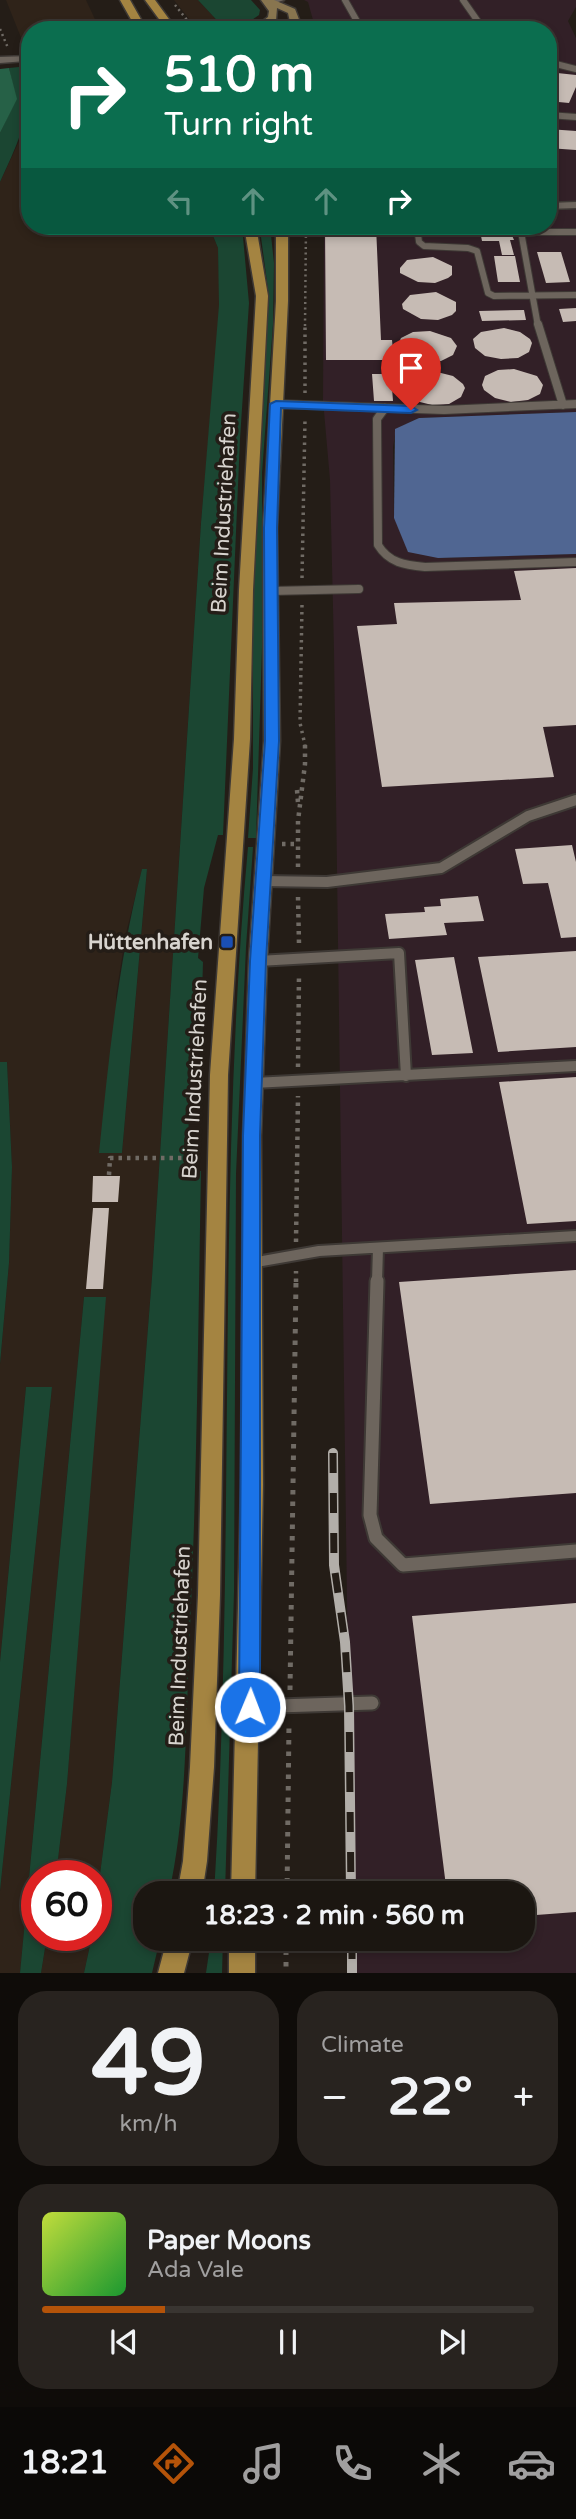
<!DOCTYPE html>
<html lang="en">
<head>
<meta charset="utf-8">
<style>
  :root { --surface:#1b1611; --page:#28231f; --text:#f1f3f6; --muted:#a09f9f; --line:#393531; --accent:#b45309 }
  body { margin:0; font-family:"Varela Round",sans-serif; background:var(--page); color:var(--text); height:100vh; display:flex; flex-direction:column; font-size:26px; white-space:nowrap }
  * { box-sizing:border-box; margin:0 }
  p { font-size:23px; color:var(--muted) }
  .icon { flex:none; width:38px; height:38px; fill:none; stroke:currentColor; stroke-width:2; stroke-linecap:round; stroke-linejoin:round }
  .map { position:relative; height:1973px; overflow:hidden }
  .details { display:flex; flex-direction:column; gap:18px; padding:18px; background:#0f0c09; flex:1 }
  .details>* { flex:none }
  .hud { position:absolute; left:21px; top:21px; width:536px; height:214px; border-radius:28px; box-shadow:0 4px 10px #0003,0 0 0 2px var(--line); background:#0b6e4f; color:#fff; overflow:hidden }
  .speed { position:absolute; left:21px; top:1860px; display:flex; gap:14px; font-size:35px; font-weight:700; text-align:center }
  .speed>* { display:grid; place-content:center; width:91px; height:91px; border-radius:50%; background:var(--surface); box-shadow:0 4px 10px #0003,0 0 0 2px var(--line); line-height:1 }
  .speed .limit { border:10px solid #d22; background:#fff; color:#111 }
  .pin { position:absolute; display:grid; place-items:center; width:60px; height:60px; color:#fff; margin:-72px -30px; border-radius:50% 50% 50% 0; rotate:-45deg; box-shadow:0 0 7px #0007 }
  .pin .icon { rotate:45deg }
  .me { position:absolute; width:77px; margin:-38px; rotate:1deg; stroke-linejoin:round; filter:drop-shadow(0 0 5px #0008) }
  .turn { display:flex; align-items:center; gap:24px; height:147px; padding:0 28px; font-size:32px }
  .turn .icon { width:91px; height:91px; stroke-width:2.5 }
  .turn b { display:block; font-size:49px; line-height:60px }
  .lanes { display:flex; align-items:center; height:66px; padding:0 28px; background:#0003; justify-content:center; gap:35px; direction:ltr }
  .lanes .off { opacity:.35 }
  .big { font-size:52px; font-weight:700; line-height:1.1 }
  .details .tile { flex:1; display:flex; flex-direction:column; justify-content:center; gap:10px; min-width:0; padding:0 24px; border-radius:28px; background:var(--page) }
  .details .dial { align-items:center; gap:0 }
  .dial b { font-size:91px; line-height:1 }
  .song { display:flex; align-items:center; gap:21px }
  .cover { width:84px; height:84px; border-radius:10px; background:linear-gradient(135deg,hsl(70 70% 55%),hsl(130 70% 35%)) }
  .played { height:7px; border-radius:4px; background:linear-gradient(90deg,var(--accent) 25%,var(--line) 25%) }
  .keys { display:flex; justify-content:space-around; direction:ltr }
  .heat { display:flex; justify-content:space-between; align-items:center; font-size:38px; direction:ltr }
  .details .tiles { flex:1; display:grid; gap:18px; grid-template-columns:1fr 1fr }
  .tile:last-child { grid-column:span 2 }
  .trip { position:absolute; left:133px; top:1881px; width:402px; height:70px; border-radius:28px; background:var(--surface); box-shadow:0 4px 10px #0003,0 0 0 2px var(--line); font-weight:700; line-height:70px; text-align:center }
  .dock { display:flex; height:112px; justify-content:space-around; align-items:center; background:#0b0907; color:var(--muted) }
  .dock .icon { width:49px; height:49px }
  .dock .on { color:var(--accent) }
  .dock b { font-size:32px; color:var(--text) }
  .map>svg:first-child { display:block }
  .built { fill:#2f2319; fill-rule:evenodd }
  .industrial { fill:#322027 }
  .green { fill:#1b4632 }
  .forest { fill:#266147 }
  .water { fill:#506692 }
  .building { fill:#c6bbb4 }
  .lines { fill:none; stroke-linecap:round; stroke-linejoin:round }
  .lane-far3-casing { stroke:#3e3935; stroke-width:8 }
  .lane-far2-casing { stroke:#3e3935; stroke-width:10 }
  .lane-far1-casing { stroke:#3e3935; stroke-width:14 }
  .lane-casing { stroke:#3e3935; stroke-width:17 }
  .street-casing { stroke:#3e3935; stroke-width:3 }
  .secondary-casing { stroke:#3e3935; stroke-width:3 }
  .primary-casing { stroke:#3e3935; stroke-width:3 }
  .path-far3 { stroke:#706b65; stroke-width:2.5; stroke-dasharray:2 3.5; stroke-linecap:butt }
  .path-far2 { stroke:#706b65; stroke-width:3.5; stroke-dasharray:2.5 4.5; stroke-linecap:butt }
  .path-far1 { stroke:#706b65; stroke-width:4.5; stroke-dasharray:3.5 5; stroke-linecap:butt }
  .path { stroke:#706b65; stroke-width:5; stroke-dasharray:4.5 7; stroke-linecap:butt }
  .lane-far3 { stroke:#6d655d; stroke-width:6 }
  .lane-far2 { stroke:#6d655d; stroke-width:8 }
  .lane-far1 { stroke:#6d655d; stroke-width:10 }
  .lane { stroke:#6d655d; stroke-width:13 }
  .street { fill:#6d655d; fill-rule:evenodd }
  .secondary { fill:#88754f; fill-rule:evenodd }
  .primary { fill:#a48441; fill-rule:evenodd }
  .rail-casing { stroke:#b2aea9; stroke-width:10 }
  .rail { stroke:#241d17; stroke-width:7; stroke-dasharray:20; stroke-linecap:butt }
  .route { fill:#1a73e8; stroke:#114b97; stroke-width:2 }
  .transit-dot { fill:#1a4fb4; stroke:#241d17; stroke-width:2.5 }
  .labels { text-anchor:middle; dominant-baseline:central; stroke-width:7; stroke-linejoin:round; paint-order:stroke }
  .street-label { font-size:21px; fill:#d8d4cf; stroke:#241d17 }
  .poi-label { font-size:21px; font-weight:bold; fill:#d8d4cf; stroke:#241d17; text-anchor:end }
</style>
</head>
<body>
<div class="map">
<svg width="576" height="1973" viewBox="0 0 576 1973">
  <rect width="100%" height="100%" fill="#241d17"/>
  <path class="built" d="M 6,0 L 86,0 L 100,30 L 30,30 L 30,68 L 24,45 Z
    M 174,0 L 198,0 L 226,30 L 198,30 Z
    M 30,105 L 30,226 L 209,226 L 218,248 L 220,305 L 201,523 L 152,1277 L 112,1782 L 96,1905 L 96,1876 L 56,1876 L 67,1784 L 105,1297 L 84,1297 L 20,1973 L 0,1973 L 0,1891 L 52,1387 L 26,1387 L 0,1662 L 0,1364 L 9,1263 L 12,1167 L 7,1062 L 0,1062 L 0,182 L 21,137 ZM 146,869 L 147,870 L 122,1153 L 116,995 L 126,933 L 142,870 Z
    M 47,1936 L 92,1936 L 84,1973 L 41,1973 Z"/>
  <path class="industrial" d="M 304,0 L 576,0 L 576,7 L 568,21 L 576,38 L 576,412 L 419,418 L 396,429 L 393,447 L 394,518 L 438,558 L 576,554 L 576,1973 L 353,1973 L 352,1939 L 523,1939 L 523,1894 L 351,1893 L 334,650 L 330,480 L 323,400 L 324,226 L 548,226 L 548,30 L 308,30 L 313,20 L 308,2 Z"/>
  <path class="green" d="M 198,0 L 251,0 L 260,10 L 259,15 L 242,27 L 226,30 Z
    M 29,66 C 34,109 18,143 0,182 L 0,133 L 16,99 L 9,68 Z
    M 209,226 L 242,226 L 249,303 L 240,439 L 223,835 L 218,835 L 204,888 L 198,958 L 203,962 L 201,1030 L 191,1035 L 188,1147 L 192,1153 L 189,1165 L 194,1171 L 201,1171 C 198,1331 197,1490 189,1650 C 186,1728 186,1817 169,1893 L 145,1894 L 145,1939 L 160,1939 L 152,1973 L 84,1973 L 92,1936 L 96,1936 L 96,1905 L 112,1782 L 152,1277 L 201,523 L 219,305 L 218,248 Z
    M 264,226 L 270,226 L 274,263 L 273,324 L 262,473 L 262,648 L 256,838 L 248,838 L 253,768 L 253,567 L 269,297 L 261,237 Z
    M 248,847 L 253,847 L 246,947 L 236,1174 L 234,1592 L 225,1893 L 214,1894 C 236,1545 216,1195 248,847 Z
    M 142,869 L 147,869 L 122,1153 L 99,1153 C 109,1057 118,963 142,869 Z
    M 0,1062 L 7,1062 L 12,1167 L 9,1263 L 0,1364 Z
    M 84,1297 L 106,1297 L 67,1784 L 56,1876 L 37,1876 L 37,1936 L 47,1936 L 41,1973 L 20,1973 Z
    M 26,1387 L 52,1387 L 0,1891 L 0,1662 Z
    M 211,1939 L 223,1939 L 222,1973 L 206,1973 Z"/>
  <path class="forest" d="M 9,68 L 17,99 L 0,133 L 0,69 Z"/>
  <path class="water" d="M 576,412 L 576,554 L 438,558 L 408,552 L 394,518 L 395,429 L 419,418 Z"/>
  <path class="building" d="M 548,72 L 576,75 L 576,87 L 569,103 L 548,101 Z
    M 548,129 L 576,131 L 576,150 L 548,148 Z
    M 325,226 L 376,226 L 381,340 L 392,340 L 394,360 L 326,360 Z
    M 440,226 L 508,226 L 514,240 L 510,240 L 514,255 L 502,255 L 499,241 L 482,241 L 480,231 L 441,231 Z
    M 537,252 L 561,252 L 570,282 L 546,283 Z
    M 494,256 L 515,256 L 520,282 L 498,282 Z
    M 433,257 L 452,266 L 452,275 L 448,278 L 435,283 L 418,282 L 400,273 L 400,268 L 407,260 Z
    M 436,292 L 456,302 L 456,311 L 452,315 L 438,320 L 421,319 L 403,309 L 402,304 L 410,295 Z
    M 576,308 L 576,321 L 563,322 L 559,309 Z
    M 524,310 L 526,320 L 482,321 L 479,311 Z
    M 504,328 L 520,332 L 530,339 L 532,343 L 529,352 L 518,358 L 501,359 L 485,356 L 475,348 L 473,339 L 481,332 Z
    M 430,331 L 451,338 L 457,346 L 453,355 L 441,361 L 425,362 L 409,359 L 399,351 L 397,347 L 401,338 L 413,332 Z
    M 514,369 L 537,376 L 543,385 L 540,394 L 528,400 L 511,402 L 495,398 L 484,390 L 482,385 L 485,376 L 498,370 Z
    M 437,372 L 453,376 L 463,384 L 465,388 L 461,397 L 449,404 L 432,405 L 416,401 L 405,393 L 404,384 L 413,376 Z
    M 372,374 L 391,374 L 393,401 L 374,401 Z
    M 576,568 L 576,725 L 543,727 L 554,777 L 382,787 L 357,626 L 397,624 L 394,603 L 521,600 L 514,571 Z
    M 572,845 L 576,862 L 576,937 L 561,938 L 548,883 L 523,884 L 515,849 Z
    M 478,896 L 484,921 L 444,923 L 447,935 L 389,939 L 385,914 L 425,912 L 424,907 L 441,906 L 440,899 Z
    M 576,951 L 576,1047 L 498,1052 L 478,957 Z
    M 454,957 L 473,1053 L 432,1055 L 415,960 Z
    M 576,1077 L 576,1221 L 527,1224 L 499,1082 Z
    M 93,1176 L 120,1176 L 118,1202 L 92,1202 Z
    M 93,1208 L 109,1208 L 103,1289 L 86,1289 Z
    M 576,1270 L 576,1493 L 430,1504 L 399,1282 Z
    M 576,1603 L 576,1912 L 523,1916 L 523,1894 L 447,1894 L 412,1616 Z"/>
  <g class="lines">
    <defs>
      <path id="lane-far3" d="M 345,0 L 362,30
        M 463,0 L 484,30
        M 548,62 L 576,69
        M 548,115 L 576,117
        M 417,226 L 419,242 L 424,246 L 468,248 L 477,251 L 488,293 L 494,296 L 576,295
        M 520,226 L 538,326
        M 521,232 L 576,232"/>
      <path id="lane-far2" d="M 538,324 L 563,405
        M 276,404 L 444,410 L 576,404
        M 385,408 L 377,419 L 378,545 C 389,563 405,565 425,567 L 576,562
        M 270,591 L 359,589"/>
      <path id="lane-far1" d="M 263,881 L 327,882 L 441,868 L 528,816 L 576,800
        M 258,961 L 399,953 L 406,1076
        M 253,1083 L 576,1066
        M 251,1263 L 319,1251 L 576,1236
        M 377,1282 L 378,1248"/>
      <path id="lane" d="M 377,1281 L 370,1515 L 376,1538 L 403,1565 L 576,1551
        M 249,1707 L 372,1703"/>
      <path id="street" d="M 266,0 L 284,0 L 269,5 L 264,2 Z
        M 29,56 L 30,60 L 26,61 L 0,63 L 0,57 Z
        M 576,202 L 576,208 L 548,209 L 548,203 Z"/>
      <path id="secondary" d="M 261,0 L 274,0 L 295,9 L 300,22 L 293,30 L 283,30 L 290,22 L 288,13 L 277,8 L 276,20 L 263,30 L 251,30 L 268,17 L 269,11 Z"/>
      <path id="primary" d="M 120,0 L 130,0 L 147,30 L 137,30 Z
        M 145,0 L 155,0 L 177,30 L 167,30 Z
        M 244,226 L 256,226 L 268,296 L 253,590 L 250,739 L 228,1075 L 220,1595 L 214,1767 L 207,1861 L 202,1894 L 177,1894 L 183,1861 L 190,1767 L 198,1595 L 210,1075 L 234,739 L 239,590 L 256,296 Z
        M 276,226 L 288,226 L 288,301 L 277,528 L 280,741 L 267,961 L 261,1136 L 263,1485 L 255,1894 L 231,1894 L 241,1485 L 243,1136 L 249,961 L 264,741 L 263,528 L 276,301 Z
        M 167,1939 L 193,1939 L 184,1973 L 158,1973 Z
        M 229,1939 L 255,1939 L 255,1973 L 229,1973 Z"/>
    </defs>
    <use href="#lane-far3" class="lane-far3-casing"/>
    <use href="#lane-far2" class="lane-far2-casing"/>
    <use href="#lane-far1" class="lane-far1-casing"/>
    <use href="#lane" class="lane-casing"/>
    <use href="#street" class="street-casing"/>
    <use href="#secondary" class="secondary-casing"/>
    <use href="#primary" class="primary-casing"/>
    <path class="path-far3" d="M 175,5 L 195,30
      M 0,29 L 8,48
      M 305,326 L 306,226"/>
    <path class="path-far2" d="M 305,393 L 305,324
      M 302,578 L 305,419
      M 302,605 L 300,723 L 305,745"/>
    <path class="path-far1" d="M 297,790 L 298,803
      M 282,844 L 299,844
      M 298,867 L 298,821 L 305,764 L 305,743
      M 298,897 L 299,944
      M 298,1067 L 299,974
      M 109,1175 L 110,1158 L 198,1158
      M 296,1242 L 298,1096
      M 296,1282 L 296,1271"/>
    <path class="path" d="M 290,1690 L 296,1281
      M 287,1894 L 289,1723
      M 286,1939 L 286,1973"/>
    <use href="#lane-far3" class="lane-far3"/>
    <use href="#lane-far2" class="lane-far2"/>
    <use href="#lane-far1" class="lane-far1"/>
    <use href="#lane" class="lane"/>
    <use href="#street" class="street"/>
    <use href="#secondary" class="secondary"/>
    <use href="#primary" class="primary"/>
    <defs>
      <path id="rail" d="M 333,1453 L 334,1565 L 345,1642 L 349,1706 L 351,1894
        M 352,1939 L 352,1973"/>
    </defs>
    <use href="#rail" class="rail-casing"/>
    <use href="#rail" class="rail"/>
  </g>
  <path class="route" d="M 276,401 L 411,406 L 417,410 L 411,413 L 281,408 L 277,528 L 279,741 L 266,961 L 260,1136 L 260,1707 L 257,1714 L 250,1718 L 242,1714 L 239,1707 L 243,1136 L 250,961 L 265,741 L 264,528 L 270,404 Z"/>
  <rect class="transit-dot" x="220" y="935" width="14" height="14" rx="3.5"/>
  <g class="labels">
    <g class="street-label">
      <text transform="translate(224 513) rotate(-87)">Beim Industriehafen</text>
      <text transform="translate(195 1079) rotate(-87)">Beim Industriehafen</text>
      <text transform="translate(180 1646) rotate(-88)">Beim Industriehafen</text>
    </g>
    <g class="poi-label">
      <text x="213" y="942">Hüttenhafen</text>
    </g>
  </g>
</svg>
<div class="speed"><div class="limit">60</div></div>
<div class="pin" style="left:411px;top:410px;background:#d93025"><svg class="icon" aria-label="arrive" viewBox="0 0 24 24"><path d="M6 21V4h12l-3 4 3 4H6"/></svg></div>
<svg class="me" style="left:250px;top:1707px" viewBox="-20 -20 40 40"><circle r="17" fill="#1a73e8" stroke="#fff" stroke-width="3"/><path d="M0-11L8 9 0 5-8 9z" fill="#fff"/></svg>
<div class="trip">18:23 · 2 min · 560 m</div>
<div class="hud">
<div class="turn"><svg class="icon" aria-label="right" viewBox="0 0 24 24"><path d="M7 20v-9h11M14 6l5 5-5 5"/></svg><div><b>510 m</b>Turn right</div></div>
<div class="lanes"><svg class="icon off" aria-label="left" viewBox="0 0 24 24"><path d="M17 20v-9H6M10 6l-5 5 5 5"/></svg><svg class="icon off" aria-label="ahead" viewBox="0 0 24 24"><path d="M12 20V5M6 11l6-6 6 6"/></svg><svg class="icon off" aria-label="ahead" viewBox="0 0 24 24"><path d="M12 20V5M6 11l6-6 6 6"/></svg><svg class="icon" aria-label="right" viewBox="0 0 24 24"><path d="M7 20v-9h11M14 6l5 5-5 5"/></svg></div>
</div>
</div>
<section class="details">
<div class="tiles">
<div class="tile dial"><b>49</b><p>km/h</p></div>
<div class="tile"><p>Climate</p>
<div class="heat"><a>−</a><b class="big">22°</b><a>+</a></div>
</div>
<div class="tile">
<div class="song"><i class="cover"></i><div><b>Paper Moons</b><p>Ada Vale</p></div></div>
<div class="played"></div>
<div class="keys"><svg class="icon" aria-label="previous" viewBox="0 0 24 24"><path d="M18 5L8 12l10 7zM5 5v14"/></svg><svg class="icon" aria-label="pause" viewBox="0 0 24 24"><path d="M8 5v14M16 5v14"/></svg><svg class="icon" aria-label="next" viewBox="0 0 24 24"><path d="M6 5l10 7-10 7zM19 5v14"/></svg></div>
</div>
</div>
</section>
<nav class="dock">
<b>18:21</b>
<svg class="icon on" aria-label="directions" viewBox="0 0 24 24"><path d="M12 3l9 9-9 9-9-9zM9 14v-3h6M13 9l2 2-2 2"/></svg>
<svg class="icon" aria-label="music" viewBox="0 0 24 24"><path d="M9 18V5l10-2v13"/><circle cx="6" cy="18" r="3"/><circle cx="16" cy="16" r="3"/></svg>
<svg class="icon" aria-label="phone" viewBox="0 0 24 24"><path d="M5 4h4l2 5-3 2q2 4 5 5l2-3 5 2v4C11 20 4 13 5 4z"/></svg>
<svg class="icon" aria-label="climate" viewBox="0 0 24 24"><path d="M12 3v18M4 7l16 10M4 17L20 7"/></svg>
<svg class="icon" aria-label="car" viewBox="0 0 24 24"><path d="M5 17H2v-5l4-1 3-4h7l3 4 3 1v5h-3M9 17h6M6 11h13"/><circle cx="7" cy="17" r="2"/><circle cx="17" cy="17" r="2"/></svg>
</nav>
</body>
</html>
